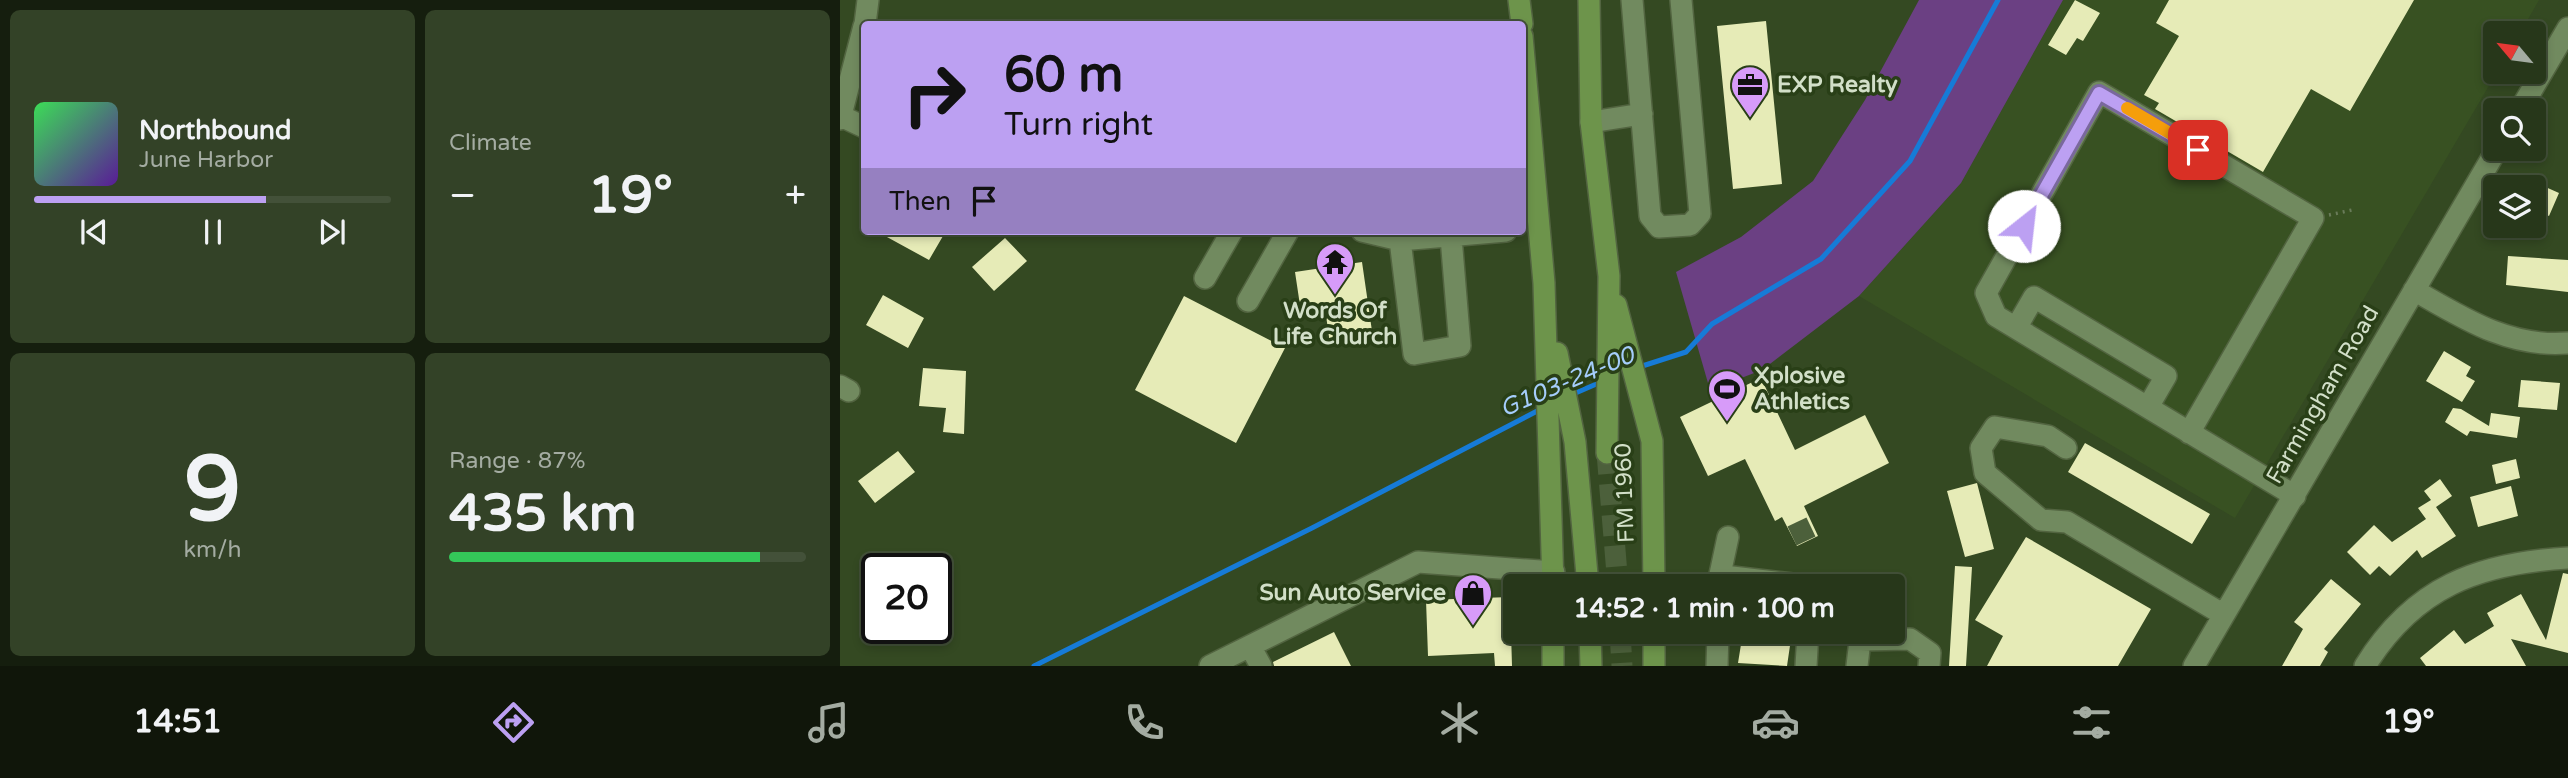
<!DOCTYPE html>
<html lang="en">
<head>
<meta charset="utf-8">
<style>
  :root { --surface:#27371a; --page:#334227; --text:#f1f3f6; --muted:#a4aca2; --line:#435139; --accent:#bca0f2 }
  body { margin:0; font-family:"Varela Round",sans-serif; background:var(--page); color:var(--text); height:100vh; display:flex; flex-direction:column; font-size:26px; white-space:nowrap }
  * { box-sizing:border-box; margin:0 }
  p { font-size:23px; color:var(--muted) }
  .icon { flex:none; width:38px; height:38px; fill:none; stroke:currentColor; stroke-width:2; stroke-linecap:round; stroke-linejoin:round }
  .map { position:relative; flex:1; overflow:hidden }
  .sheet { display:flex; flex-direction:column; gap:10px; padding:10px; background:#151e0e; width:840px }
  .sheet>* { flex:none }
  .top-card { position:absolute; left:21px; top:21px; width:665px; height:214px; border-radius:7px; box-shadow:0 4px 10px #0003,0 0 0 2px var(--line); background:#bca0f2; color:#111; overflow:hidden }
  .needle { width:46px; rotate:299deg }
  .buttons { position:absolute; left:1643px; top:21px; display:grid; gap:14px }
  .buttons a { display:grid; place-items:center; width:63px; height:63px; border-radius:7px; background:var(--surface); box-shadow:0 4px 10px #0003,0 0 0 2px var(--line); font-size:35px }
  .speed { position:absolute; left:21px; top:553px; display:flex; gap:14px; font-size:35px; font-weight:700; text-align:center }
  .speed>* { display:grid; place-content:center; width:91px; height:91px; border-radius:50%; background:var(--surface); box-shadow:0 4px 10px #0003,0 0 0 2px var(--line); line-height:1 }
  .speed .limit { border:4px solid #111; border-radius:10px; background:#fff; color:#111 }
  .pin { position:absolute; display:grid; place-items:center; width:60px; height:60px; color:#fff; margin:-30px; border-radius:14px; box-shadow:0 4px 10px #0006 }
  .me { position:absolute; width:77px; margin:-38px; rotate:29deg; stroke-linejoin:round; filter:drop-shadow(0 0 5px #0008) }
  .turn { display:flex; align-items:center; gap:24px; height:147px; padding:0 28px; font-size:32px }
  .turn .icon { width:91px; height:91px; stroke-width:2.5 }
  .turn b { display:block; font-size:49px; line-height:60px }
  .then { display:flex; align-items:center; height:66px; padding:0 28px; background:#0003; gap:14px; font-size:26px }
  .big { font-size:52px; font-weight:700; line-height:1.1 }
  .sheet .widget { flex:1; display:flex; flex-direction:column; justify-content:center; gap:10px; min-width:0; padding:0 24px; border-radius:10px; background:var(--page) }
  .sheet .dial { align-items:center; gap:0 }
  .dial b { font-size:91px; line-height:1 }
  .song { display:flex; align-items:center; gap:21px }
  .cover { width:84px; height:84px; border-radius:10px; background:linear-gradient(135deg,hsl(130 70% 55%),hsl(270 70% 35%)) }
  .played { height:7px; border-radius:4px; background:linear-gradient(90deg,var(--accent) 65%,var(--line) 65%) }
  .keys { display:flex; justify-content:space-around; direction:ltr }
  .heat { display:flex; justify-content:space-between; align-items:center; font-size:38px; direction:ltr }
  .charge { height:10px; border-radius:5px; background:linear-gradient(90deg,#34c759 87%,var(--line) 0) }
  .sheet .tiles { flex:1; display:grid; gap:10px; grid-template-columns:repeat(2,1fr) }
  .trip { position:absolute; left:663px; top:574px; width:402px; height:70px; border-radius:7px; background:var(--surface); box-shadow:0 4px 10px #0003,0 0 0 2px var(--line); font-weight:700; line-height:70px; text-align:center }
  .menu { display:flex; height:112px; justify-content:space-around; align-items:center; background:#10160a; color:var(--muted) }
  .menu .icon { width:49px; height:49px }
  .menu .current { color:var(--accent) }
  .menu b { font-size:32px; color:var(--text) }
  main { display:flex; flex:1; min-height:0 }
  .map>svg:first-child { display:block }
  .built { fill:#385122 }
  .green { fill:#6b4083 }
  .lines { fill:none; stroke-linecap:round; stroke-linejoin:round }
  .stream { stroke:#167bd7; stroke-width:5 }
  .building { fill:#e6ebb7 }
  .minor-tunnel { stroke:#4c603b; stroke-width:21; stroke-dasharray:21 10; stroke-linecap:butt }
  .major-tunnel { stroke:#4c603b; stroke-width:21; stroke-dasharray:21 10; stroke-linecap:butt }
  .minor-casing { stroke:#526440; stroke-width:24 }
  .major-casing { stroke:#526440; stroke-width:24 }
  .path { stroke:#697b59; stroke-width:3.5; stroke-dasharray:2 5; stroke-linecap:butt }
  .minor { stroke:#718a5f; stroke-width:21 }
  .major { stroke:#6d944b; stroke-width:21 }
  .route-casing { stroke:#7a689d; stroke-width:18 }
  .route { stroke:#bca0f2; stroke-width:12 }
  .slow { stroke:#f59e0b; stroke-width:12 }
  .labels { text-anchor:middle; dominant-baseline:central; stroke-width:7; stroke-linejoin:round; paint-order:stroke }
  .poi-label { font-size:23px; font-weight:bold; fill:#d2dfc8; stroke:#293f17; text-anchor:start }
  .street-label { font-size:23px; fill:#d2dfc8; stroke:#293f17 }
  .water-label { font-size:24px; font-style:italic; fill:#a5cdfb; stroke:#293f17 }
</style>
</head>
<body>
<main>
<section class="sheet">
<div class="tiles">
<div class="widget">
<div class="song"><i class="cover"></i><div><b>Northbound</b><p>June Harbor</p></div></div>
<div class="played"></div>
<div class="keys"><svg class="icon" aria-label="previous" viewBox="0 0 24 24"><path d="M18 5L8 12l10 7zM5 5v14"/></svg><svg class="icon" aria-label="pause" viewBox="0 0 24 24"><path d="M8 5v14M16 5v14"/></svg><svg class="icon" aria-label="next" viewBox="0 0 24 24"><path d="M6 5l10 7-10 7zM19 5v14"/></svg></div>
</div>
<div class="widget"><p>Climate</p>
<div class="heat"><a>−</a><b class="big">19°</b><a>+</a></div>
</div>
<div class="widget dial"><b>9</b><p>km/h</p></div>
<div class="widget"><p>Range · 87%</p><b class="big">435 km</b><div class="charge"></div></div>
</div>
</section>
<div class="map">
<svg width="1728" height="666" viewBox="0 0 1728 666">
  <rect width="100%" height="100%" fill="#344922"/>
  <path class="built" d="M 1223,0 L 1699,0 L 1680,33 L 1656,33 L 1657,72 L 1395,518 L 1019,296 L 1121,183 Z"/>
  <path class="green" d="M 1079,0 L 1223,0 L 1121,183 L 1019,296 L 922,370 L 870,390 L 836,272 L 901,237 L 973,181 L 1025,100 Z"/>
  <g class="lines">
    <path class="stream" d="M 796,368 L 846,352 L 872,324 L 981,259 L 1070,161 L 1158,0
      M 731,395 L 761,382
      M 194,666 L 472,528 L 703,408"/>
  </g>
  <path class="building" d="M 1235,0 L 1260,13 L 1243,41 L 1237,38 L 1226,55 L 1208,45 Z
    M 1329,0 L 1574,0 L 1510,111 L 1471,89 L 1423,172 L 1315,109 L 1319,103 L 1304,95 L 1339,36 L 1316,23 Z
    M 926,21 L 942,184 L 893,189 L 877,26 Z
    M 1701,185 L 1719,193 L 1709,216 L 1694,209 Z
    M 36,231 L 95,231 L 103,236 L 89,260 Z
    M 165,238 L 187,261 L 154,291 L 132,267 Z
    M 1668,256 L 1728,260 L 1728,292 L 1666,285 Z
    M 522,262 L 533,338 L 490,344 L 485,308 L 461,312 L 455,272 Z
    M 43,295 L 84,318 L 68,348 L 26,325 Z
    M 344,296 L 445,348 L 396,443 L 295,390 Z
    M 1604,351 L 1631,367 L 1626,376 L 1635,381 L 1622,402 L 1586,381 Z
    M 83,368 L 126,371 L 124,434 L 103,432 L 106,408 L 79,406 Z
    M 921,378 L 955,450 L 1025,415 L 1049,463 L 964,506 L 978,536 L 957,546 L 942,517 L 935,521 L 905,459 L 868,476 L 840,417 Z
    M 1681,380 L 1720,383 L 1717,410 L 1678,407 Z
    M 1613,408 L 1621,409 L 1649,426 L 1651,413 L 1680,417 L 1677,438 L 1630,431 L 1627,436 L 1605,422 Z
    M 1245,443 L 1370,514 L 1352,544 L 1228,472 Z
    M 58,451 L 75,472 L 35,503 L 18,481 Z
    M 1676,459 L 1680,478 L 1656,484 L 1652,465 Z
    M 1600,479 L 1612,496 L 1596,507 L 1616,536 L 1582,558 L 1577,550 L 1550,576 L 1539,566 L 1530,575 L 1507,552 L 1534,525 L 1552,542 L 1586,519 L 1578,508 L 1591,500 L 1584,491 Z
    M 1137,483 L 1154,549 L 1125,557 L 1107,491 Z
    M 1671,486 L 1678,516 L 1638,527 L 1630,497 Z
    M 1186,537 L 1311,609 L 1278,666 L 1147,666 L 1163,636 L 1135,620 Z
    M 1115,566 L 1132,567 L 1126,666 L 1109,666 Z
    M 1723,573 L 1728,574 L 1728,653 L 1671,639 L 1686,666 L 1586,666 L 1580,658 L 1614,630 L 1625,644 L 1654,626 L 1647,613 L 1681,594 L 1706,640 Z
    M 1491,579 L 1521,604 L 1484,649 L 1488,652 L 1480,666 L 1442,666 L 1463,629 L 1454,622 Z
    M 670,597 L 672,666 L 655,666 L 654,653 L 588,656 L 586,600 Z
    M 494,632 L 511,666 L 434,666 L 433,662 Z
    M 903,632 L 952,632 L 947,666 L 898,663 Z"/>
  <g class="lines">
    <path class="minor-tunnel" d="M 952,536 L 973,526"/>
    <path class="major-tunnel" d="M 767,453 L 778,586
      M 780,632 L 782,666"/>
    <defs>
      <path id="minor" d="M 792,0 L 810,216 L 819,227 L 850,225 L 860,214 L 841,0
        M 25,24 L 28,0
        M 1680,110 L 1728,28
        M 1,116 L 24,127
        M 0,119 L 24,26
        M 751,122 L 802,114
        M 522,231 L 560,240 L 666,231
        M 560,240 L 574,354 L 620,346 L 611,237
        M 365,278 L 392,231
        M 1574,290 C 1623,318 1669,348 1728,343
        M 408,301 L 448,231
        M 1176,328 L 1194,297 L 1326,376 L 1308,407
        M 0,386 L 9,391
        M 1349,433 L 1473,218 L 1259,92 L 1146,293 L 1156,316 L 1455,496
        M 1226,448 L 1208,436 L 1155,427 L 1141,448 L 1145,473 L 1201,520 L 1227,522 L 1384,615
        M 879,579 L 888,537
        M 879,586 L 879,579 L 892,577 L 970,586
        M 410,646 L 421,666
        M 370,666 L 578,562 L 714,572
        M 877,666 L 878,632
        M 966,666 L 968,632
        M 1017,666 L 1020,640 L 1070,639 L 1090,653 L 1089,666
        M 1354,666 L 1657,149
        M 1525,666 C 1574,587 1638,563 1728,558"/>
      <path id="major" d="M 679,0 L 682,24
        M 749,0 L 751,122 L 769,276 L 767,453
        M 682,36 L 704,283 L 713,586
        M 776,305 L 812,441 L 814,586
        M 717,353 L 735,442 L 748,586
        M 750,632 L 751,666
        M 713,666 L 713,632
        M 814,666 L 814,632"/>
    </defs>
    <use href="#minor" class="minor-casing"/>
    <use href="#major" class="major-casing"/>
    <path class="path" d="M 1489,215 L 1512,210"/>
    <use href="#minor" class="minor"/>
    <use href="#major" class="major"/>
  </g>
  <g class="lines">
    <defs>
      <path id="route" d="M 1184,226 L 1259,93 L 1358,150"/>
    </defs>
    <use href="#route" class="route-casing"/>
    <use href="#route" class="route"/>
    <path class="slow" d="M 1287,108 L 1333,135"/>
  </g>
  <defs>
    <symbol id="office-pin" viewBox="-11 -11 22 30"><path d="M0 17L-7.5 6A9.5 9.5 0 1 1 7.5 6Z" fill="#d79bf9" stroke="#293f17"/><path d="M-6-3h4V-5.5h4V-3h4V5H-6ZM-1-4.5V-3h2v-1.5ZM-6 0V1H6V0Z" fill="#111"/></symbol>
    <symbol id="temple-pin" viewBox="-11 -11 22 30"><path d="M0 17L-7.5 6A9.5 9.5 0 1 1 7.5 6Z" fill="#d79bf9" stroke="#293f17"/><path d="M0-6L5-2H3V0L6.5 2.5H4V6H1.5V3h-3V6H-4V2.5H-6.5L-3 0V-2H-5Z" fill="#111"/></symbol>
    <symbol id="stadium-pin" viewBox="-11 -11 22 30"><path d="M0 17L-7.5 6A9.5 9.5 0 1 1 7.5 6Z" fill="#d79bf9" stroke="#293f17"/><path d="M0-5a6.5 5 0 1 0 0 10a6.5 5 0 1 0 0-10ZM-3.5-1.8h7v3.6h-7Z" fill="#111"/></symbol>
    <symbol id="shop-pin" viewBox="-11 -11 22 30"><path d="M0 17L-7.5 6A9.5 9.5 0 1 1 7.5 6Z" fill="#d79bf9" stroke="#293f17"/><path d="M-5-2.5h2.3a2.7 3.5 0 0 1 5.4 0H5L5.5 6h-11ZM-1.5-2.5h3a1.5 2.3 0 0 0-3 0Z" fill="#111"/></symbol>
  </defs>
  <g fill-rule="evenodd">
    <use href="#office-pin" x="888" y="63" width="44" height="60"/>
    <use href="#temple-pin" x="473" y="240" width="44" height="60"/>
    <use href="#stadium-pin" x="865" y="367" width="44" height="60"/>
    <use href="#shop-pin" x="611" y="571" width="44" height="60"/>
  </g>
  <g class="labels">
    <g class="poi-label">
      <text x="937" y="85">EXP Realty</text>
      <text x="495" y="311" text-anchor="middle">Words Of<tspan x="495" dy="26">Life Church</tspan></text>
      <text x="914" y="376">Xplosive<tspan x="914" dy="26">Athletics</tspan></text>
      <text x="606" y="593" text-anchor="end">Sun Auto Service</text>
    </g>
    <g class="street-label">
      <text transform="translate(1483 395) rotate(-60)">Farmingham Road</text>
      <text transform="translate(785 493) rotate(-92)">FM 1960</text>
    </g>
    <g class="water-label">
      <text transform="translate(727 382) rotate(-23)">G103-24-00</text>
    </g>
  </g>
</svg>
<div class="buttons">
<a><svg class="needle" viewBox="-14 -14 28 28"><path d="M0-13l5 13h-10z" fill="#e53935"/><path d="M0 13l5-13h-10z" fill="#a4aca2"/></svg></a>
<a><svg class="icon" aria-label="search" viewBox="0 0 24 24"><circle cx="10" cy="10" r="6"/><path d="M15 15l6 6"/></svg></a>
<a><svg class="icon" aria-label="layers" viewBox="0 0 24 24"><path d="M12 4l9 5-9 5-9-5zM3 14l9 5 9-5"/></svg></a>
</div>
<div class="speed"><div class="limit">20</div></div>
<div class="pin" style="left:1358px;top:150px;background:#d93025"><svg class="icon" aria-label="arrive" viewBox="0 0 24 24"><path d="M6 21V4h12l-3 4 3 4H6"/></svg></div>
<svg class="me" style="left:1184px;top:226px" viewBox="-20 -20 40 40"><circle r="19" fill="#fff"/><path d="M0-13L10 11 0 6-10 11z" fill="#bca0f2"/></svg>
<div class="trip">14:52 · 1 min · 100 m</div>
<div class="top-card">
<div class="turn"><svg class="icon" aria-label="right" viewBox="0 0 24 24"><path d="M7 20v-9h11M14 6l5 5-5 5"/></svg><div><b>60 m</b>Turn right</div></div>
<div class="then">Then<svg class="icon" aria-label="arrive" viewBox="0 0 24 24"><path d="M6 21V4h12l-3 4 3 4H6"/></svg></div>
</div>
</div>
</main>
<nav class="menu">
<b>14:51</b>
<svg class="icon current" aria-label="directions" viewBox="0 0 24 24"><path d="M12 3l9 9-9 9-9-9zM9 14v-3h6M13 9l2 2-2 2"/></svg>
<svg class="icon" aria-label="music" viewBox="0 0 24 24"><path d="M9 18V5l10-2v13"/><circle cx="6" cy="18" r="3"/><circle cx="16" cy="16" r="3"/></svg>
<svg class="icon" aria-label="phone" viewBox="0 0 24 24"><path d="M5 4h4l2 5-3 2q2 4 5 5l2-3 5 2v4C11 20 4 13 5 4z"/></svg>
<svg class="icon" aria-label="climate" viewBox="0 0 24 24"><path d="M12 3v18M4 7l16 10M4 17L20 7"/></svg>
<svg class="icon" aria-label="car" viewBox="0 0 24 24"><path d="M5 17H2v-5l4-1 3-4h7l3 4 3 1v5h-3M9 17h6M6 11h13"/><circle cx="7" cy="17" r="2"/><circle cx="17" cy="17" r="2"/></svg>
<svg class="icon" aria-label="filters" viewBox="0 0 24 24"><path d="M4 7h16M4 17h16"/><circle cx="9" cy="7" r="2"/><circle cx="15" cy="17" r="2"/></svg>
<b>19°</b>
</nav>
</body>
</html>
